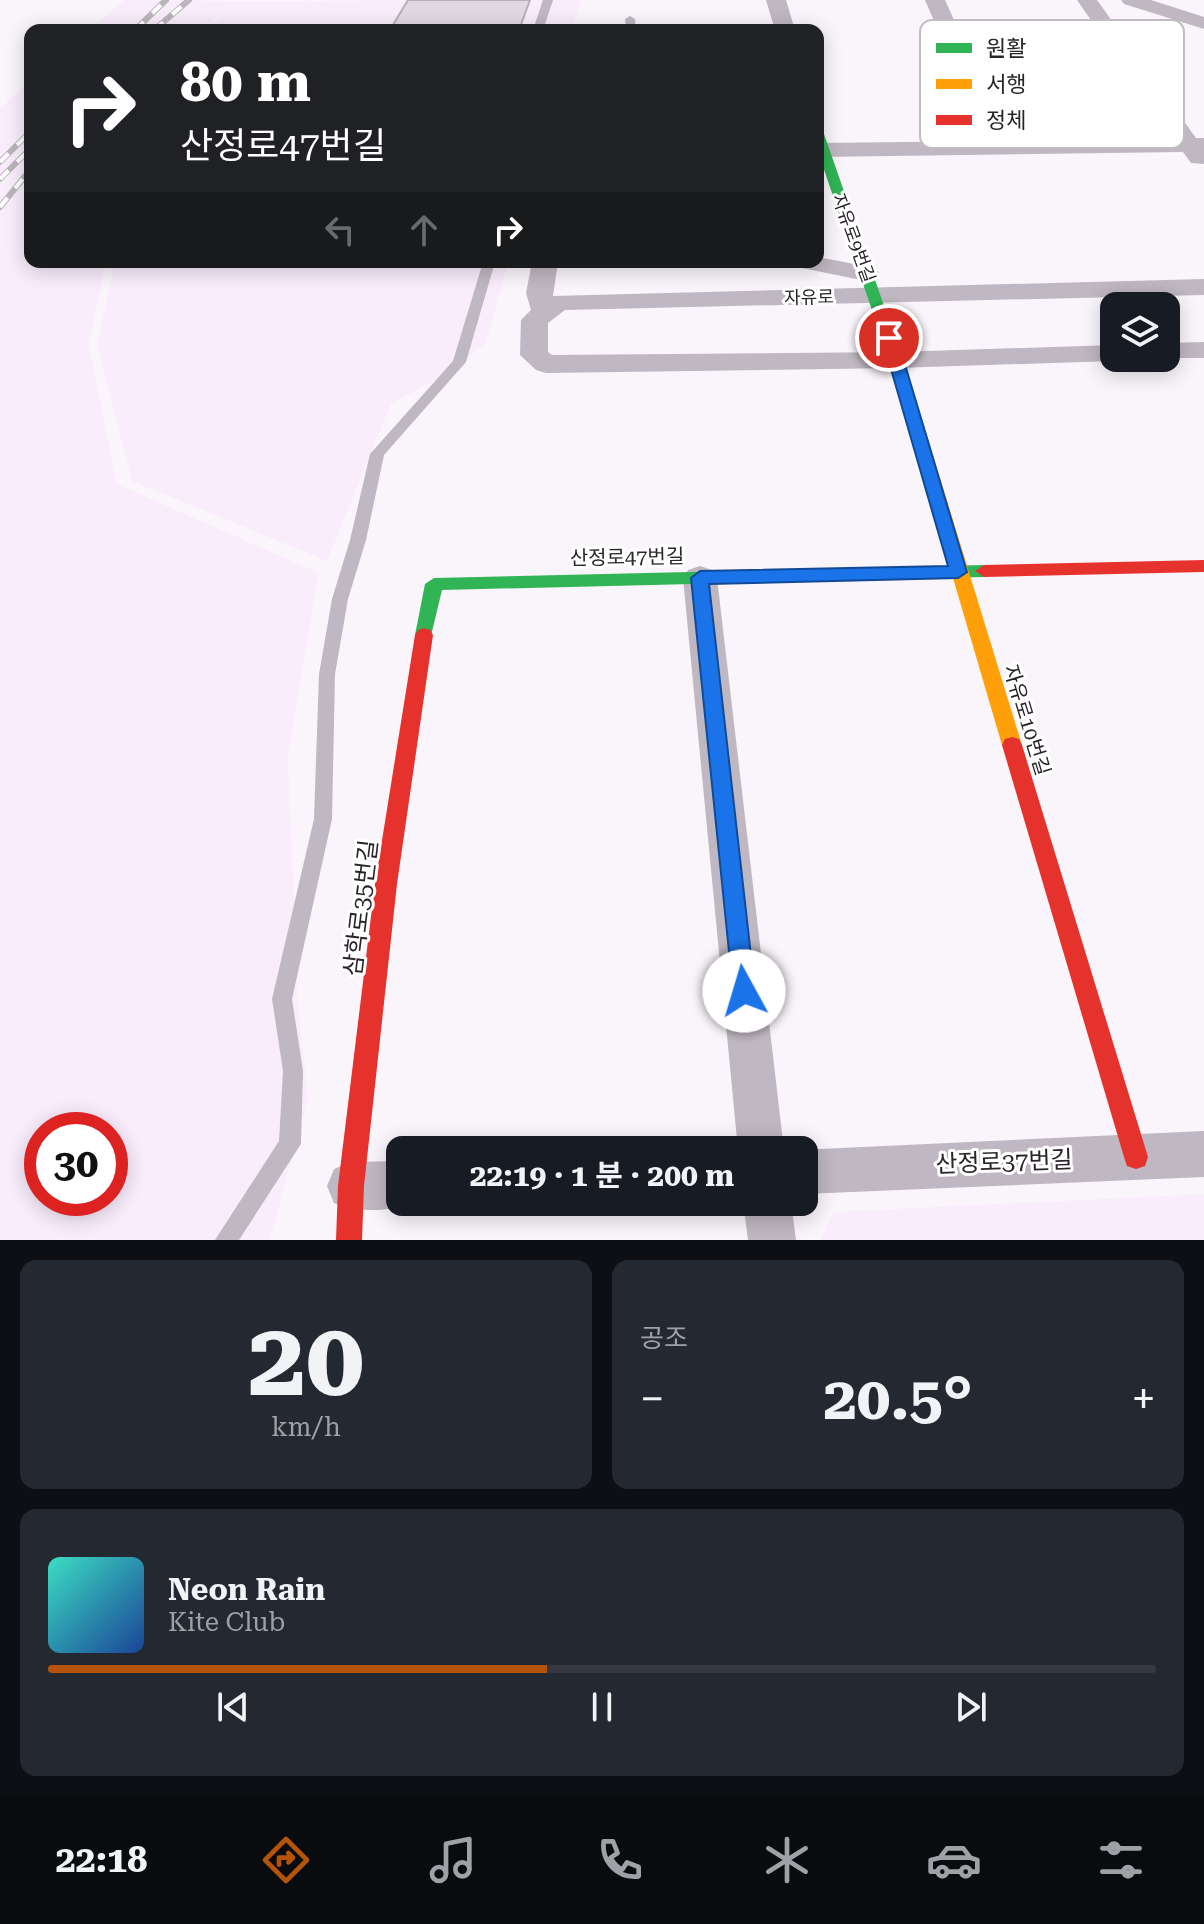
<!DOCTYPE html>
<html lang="ko">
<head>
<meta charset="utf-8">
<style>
  :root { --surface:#171b24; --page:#242831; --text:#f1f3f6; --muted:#9ea1a6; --line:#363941; --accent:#b45309 }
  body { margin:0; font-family:"Roboto Serif","Noto Sans KR",serif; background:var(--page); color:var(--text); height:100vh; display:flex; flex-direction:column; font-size:30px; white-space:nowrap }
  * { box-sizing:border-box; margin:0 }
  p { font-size:26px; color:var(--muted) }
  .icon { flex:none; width:44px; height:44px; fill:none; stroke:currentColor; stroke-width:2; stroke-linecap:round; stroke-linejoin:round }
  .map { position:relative; height:1240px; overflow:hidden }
  .side { display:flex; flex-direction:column; gap:20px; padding:20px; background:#0d0f14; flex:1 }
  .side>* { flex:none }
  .top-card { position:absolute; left:24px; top:24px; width:800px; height:244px; border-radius:16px; box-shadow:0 4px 20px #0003; background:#202124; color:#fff; overflow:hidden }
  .buttons { position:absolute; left:1100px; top:292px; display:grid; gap:16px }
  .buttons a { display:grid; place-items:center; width:80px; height:80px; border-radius:16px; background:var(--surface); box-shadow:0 4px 20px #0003; font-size:40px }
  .speed { position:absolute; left:24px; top:1112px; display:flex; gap:16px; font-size:40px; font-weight:700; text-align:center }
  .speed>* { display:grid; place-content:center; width:104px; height:104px; border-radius:50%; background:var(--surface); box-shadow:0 4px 20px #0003; line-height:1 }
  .speed .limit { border:12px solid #d22; background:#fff; color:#111 }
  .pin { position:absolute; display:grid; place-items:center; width:68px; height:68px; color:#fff; margin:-34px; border:4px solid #fff; border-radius:50%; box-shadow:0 2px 8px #0007 }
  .me { position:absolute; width:88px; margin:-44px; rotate:354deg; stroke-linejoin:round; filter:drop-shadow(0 0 6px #0008) }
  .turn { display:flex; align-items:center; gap:28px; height:168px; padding:0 24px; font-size:36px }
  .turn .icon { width:104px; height:104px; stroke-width:2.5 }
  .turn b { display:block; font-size:56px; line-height:68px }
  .lanes { display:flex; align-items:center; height:76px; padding:0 24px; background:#0003; justify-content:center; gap:40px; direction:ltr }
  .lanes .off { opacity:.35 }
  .big { font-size:60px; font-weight:700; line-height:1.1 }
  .side .card { flex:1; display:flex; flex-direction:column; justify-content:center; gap:12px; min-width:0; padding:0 28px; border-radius:16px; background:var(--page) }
  .side .dial { align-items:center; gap:0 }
  .dial b { font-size:104px; line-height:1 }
  .song { display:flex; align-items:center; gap:24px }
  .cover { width:96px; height:96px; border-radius:12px; background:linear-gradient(135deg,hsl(170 70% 55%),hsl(220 70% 35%)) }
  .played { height:8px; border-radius:4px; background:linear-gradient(90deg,var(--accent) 45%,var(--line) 45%) }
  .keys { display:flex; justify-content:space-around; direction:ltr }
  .heat { display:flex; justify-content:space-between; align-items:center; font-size:44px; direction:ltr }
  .side .tiles { flex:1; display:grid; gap:20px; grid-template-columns:1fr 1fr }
  .card:last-child { grid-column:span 2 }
  .trip { position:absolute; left:386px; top:1136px; width:432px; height:80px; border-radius:16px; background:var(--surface); box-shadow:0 4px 20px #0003; font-weight:700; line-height:80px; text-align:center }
  .dock { display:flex; height:128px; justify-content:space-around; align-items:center; background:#090b0e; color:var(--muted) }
  .dock .icon { width:56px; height:56px }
  .dock .on { color:var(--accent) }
  .dock b { font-size:36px; color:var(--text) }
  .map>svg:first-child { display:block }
  .built { fill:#f9edfc; fill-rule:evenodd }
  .building { fill:#e2d8e3; stroke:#b5b0b5; stroke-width:2 }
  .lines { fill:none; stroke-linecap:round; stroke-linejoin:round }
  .lane { fill:#bfb7c1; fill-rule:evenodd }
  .street { fill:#bfb7c1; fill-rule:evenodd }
  .fast { fill:#30b455; fill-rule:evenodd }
  .slow { fill:#ff9f0a; fill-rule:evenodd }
  .jam { fill:#e5322d; fill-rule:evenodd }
  .rail-casing { stroke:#bab4bb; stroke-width:6 }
  .rail { stroke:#fff; stroke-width:4; stroke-dasharray:12; stroke-linecap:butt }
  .route { fill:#1a73e8; stroke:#114b97; stroke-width:2 }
  .labels { text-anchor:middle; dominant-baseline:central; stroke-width:6; stroke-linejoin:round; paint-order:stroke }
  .far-street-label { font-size:18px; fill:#29242a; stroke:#fff }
  .street-label { font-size:20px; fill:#29242a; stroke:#fff }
  .near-street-label { font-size:24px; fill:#29242a; stroke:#fff }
  .key { fill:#fff; stroke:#bfbdbf; stroke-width:2 }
  .key-label { font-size:22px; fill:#29242a }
</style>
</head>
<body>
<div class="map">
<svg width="1204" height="1240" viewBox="0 0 1204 1240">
  <rect width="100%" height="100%" fill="#faf5fb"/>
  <path class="built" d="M 124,0 L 236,1 L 581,0 L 572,30 L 207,30 L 232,3 L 203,30 L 89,30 Z
    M 30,82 L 30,262 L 106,262 L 89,344 L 117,484 L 319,573 L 288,758 L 298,1003 L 308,1099 L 270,1240 L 0,1240 L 0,108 ZM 42,1130 L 110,1130 L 110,1198 L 42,1198 Z
    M 115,262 L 508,262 L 486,344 L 431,382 L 391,404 L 327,561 L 132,481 L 97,345 Z
    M 1204,1194 L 1204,1240 L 819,1240 L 834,1212 Z"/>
  <path class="building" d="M 408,0 L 530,0 L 519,30 L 390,30 Z"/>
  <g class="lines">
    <path class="lane" d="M 543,0 L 553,0 L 543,30 L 533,30 Z
      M 630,16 L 635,19 L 636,30 L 626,30 L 625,19 Z
      M 483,262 L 495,262 L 466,362 L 384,455 L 366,540 L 348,599 L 335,674 L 332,819 L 292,999 L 303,1071 L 301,1144 L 239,1240 L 215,1240 L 279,1141 L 283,1071 L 272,999 L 314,819 L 319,674 L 332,599 L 350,540 L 370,454 L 453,361 Z"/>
    <path class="street" d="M 766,0 L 786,0 L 795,30 L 775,30 Z
      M 925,0 L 945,0 L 979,75 L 1015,141 L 1174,139 L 1077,0 L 1097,0 L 1196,138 L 1204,138 L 1204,164 L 1191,163 L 1183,152 L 818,157 L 818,143 L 993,141 L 957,75 Z
      M 1121,0 L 1151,0 L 1204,17 L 1204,29 L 1124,4 Z
      M 818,257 L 875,268 L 879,273 L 875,278 L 866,281 L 797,267 L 793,262 L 818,262 Z
      M 532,262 L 558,262 L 553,296 L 1204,279 L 1204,295 L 565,310 L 548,323 L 548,352 L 552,355 L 896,352 L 1114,345 L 1114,358 L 1124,358 L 1114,361 L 896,368 L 546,373 L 536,370 L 520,355 L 521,320 L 531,310 L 526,293 Z
      M 1204,342 L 1204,358 L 1161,358 L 1166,358 L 1166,343 Z
      M 700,566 L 712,570 L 717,578 L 784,1150 L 738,1150 L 683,578 L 688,570 Z
      M 1204,1131 L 1204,1177 L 804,1194 L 804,1150 L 798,1150 Z
      M 400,1161 L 400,1202 L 416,1202 C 391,1212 359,1213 334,1203 L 327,1186 L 334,1169 L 351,1162 Z
      M 743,1202 L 791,1202 L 796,1240 L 748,1240 Z"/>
    <path class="fast" d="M 818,130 L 824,134 L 903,360 L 930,445 L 928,449 L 916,449 L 914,445 L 889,360 L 818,152 Z
      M 984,565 L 993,571 L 984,577 L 442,590 L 430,640 L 418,640 L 415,635 L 425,584 L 434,578 Z"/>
    <path class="slow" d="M 922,440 L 930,445 L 1022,745 L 1019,751 L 1012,753 L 1005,751 L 1002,745 L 914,445 Z"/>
    <path class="jam" d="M 1204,560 L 1204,572 L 984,577 L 975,571 L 984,565 Z
      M 424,628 L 430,630 L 433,635 L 397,884 L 364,1186 L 362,1240 L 336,1240 L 338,1186 L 375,884 L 415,635 L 418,630 Z
      M 1012,737 L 1019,739 L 1022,745 L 1148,1157 L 1145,1166 L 1136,1169 L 1127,1166 L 1124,1157 L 1002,745 L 1005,739 Z"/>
    <defs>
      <path id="rail" d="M 135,30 L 166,0
        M 154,30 L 189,0
        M 0,162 L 30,132
        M 0,179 L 30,149
        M 0,207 L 30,170"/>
    </defs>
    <use href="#rail" class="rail-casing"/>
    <use href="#rail" class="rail"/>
  </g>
  <path class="route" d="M 889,334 L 897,338 L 967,572 L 958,578 L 709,584 L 755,991 L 752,999 L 744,1002 L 736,999 L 733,991 L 691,578 L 700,571 L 948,566 L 882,338 Z"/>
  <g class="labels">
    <g class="far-street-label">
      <text transform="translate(854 238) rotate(70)">자유로9번길</text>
      <text transform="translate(809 297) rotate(-1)">자유로</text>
    </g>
    <g class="street-label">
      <text transform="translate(627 557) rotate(-1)">산정로47번길</text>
      <text transform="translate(1027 720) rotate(73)">자유로10번길</text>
    </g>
    <g class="near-street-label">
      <text transform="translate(361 908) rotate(-83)">삼학로35번길</text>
      <text transform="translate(1004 1162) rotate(-2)">산정로37번길</text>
    </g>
  </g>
  <rect x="920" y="20" width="264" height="128" rx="12" class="key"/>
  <rect x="936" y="43" width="36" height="10" fill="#30b455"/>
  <rect x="936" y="79" width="36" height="10" fill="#ff9f0a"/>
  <rect x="936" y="115" width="36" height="10" fill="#e5322d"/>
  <g class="key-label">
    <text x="986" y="56">원활</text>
    <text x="986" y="92">서행</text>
    <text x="986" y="128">정체</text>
  </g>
</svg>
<div class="buttons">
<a><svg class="icon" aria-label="layers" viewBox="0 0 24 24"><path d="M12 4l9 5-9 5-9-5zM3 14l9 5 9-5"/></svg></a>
</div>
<div class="speed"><div class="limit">30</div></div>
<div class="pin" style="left:889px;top:338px;background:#d93025"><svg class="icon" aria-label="arrive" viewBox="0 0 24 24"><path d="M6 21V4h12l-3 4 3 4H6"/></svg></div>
<svg class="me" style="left:744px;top:991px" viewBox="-20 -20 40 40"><circle r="19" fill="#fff"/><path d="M0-13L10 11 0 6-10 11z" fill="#1a73e8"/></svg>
<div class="trip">22:19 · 1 분 · 200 m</div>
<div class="top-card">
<div class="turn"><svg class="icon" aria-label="right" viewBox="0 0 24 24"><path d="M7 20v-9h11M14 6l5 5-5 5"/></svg><div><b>80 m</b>산정로47번길</div></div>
<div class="lanes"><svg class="icon off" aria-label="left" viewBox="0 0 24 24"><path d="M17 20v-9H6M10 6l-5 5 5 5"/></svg><svg class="icon off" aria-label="ahead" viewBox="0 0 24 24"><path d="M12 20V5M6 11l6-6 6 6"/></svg><svg class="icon" aria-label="right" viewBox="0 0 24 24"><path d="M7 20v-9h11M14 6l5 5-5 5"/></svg></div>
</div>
</div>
<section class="side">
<div class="tiles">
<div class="card dial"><b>20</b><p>km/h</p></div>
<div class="card"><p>공조</p>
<div class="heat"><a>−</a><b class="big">20.5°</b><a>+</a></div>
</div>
<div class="card">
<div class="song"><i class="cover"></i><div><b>Neon Rain</b><p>Kite Club</p></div></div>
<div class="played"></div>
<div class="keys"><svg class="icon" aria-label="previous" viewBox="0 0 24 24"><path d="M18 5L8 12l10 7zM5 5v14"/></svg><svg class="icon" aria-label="pause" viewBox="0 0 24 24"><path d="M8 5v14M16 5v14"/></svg><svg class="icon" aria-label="next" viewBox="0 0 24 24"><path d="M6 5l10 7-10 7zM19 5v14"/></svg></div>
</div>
</div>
</section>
<nav class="dock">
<b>22:18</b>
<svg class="icon on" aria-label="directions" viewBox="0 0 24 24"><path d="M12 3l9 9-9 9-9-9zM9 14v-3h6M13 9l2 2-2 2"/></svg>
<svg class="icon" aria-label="music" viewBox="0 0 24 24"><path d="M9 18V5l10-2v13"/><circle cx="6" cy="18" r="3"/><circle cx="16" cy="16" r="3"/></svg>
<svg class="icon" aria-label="phone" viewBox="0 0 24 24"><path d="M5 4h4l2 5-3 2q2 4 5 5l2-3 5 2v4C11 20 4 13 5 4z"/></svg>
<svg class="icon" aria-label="climate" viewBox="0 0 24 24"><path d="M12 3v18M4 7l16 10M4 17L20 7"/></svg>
<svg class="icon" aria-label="car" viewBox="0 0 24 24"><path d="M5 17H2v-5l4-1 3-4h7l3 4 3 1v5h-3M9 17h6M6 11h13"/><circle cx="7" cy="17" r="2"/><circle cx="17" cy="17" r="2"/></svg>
<svg class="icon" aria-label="filters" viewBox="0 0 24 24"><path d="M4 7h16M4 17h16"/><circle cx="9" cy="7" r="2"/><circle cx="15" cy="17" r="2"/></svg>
</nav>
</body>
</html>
